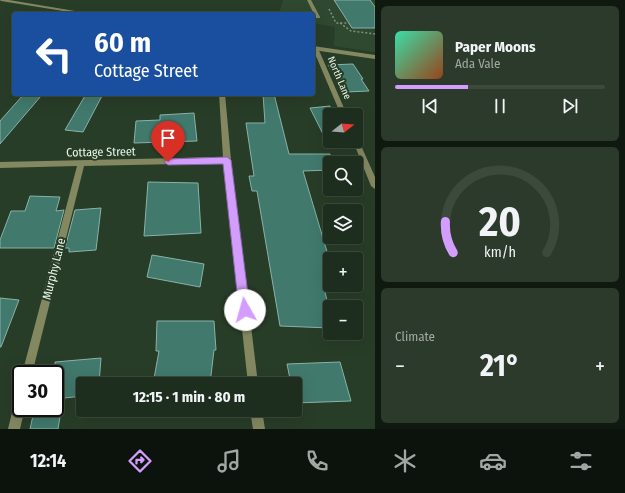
<!DOCTYPE html>
<html lang="en">
<head>
<meta charset="utf-8">
<style>
  :root { --surface:#1e2e1e; --page:#2b3a2b; --text:#f1f3f6; --muted:#a1a8a4; --line:#3c4a3c; --accent:#d29dfd }
  body { margin:0; font-family:"Fira Sans Condensed",sans-serif; background:var(--page); color:var(--text); height:100vh; display:flex; flex-direction:column; font-size:15px; white-space:nowrap }
  * { box-sizing:border-box; margin:0 }
  p { font-size:13px; color:var(--muted) }
  .icon { flex:none; width:22px; height:22px; fill:none; stroke:currentColor; stroke-width:2; stroke-linecap:round; stroke-linejoin:round }
  .map { position:relative; flex:1; overflow:hidden }
  .sheet { display:flex; flex-direction:column; gap:6px; padding:6px; background:#101910; width:250px }
  .sheet>* { flex:none }
  .hud { position:absolute; left:12px; top:12px; width:303px; height:84px; border-radius:4px; box-shadow:0 4px 16px #0002,0 0 0 1px var(--line); background:#1a4fa0; color:#fff; overflow:hidden }
  .needle { width:26px; rotate:73deg }
  .fabs { position:absolute; left:323px; top:108px; display:grid; gap:8px }
  .fabs a { display:grid; place-items:center; width:40px; height:40px; border-radius:4px; background:var(--surface); box-shadow:0 4px 16px #0002,0 0 0 1px var(--line); font-size:20px }
  .speed { position:absolute; left:12px; top:365px; display:flex; gap:8px; font-size:20px; font-weight:700; text-align:center }
  .speed>* { display:grid; place-content:center; width:52px; height:52px; border-radius:50%; background:var(--surface); box-shadow:0 4px 16px #0002,0 0 0 1px var(--line); line-height:1 }
  .speed .limit { border:2px solid #111; border-radius:6px; background:#fff; color:#111 }
  .pin { position:absolute; display:grid; place-items:center; width:34px; height:34px; color:#fff; margin:-41px -17px; border-radius:50% 50% 50% 0; rotate:-45deg; box-shadow:0 0 4px #0007 }
  .pin .icon { rotate:45deg }
  .me { position:absolute; width:44px; margin:-22px; rotate:353deg; stroke-linejoin:round; filter:drop-shadow(0 0 3px #0008) }
  .turn { display:flex; align-items:center; gap:14px; height:84px; padding:0 16px; font-size:18px }
  .turn .icon { width:52px; height:52px; stroke-width:2.5 }
  .turn b { display:block; font-size:28px; line-height:34px }
  .big { font-size:30px; font-weight:700; line-height:1.1 }
  .sheet .card { flex:1; display:flex; flex-direction:column; justify-content:center; gap:6px; min-width:0; padding:0 14px; border-radius:6px; background:var(--page) }
  .sheet .dial { align-items:center; gap:0 }
  .dial svg { height:104px; overflow:visible; fill:none; stroke:var(--line); stroke-width:7; stroke-linecap:round; text-anchor:middle }
  .dial text { fill:var(--text); stroke:none }
  .song { display:flex; align-items:center; gap:12px }
  .cover { width:48px; height:48px; border-radius:6px; background:linear-gradient(135deg,hsl(160 70% 55%),hsl(20 70% 35%)) }
  .played { height:4px; border-radius:2px; background:linear-gradient(90deg,var(--accent) 35%,var(--line) 35%) }
  .keys { display:flex; justify-content:space-around; direction:ltr }
  .heat { display:flex; justify-content:space-between; align-items:center; font-size:22px; direction:ltr }
  .trip { position:absolute; left:76px; top:377px; width:226px; height:40px; border-radius:4px; background:var(--surface); box-shadow:0 4px 16px #0002,0 0 0 1px var(--line); font-weight:700; line-height:40px; text-align:center }
  .dock { display:flex; height:64px; justify-content:space-around; align-items:center; background:#0c120c; color:var(--muted) }
  .dock .icon { width:28px; height:28px }
  .dock .active { color:var(--accent) }
  .dock b { font-size:18px; color:var(--text) }
  main { display:flex; flex:1; min-height:0 }
  .map>svg:first-child { display:block }
  .built { fill:#2e492f }
  .building { fill:#41796d; stroke:#8ab2a8 }
  .lines { fill:none; stroke-linecap:round; stroke-linejoin:round }
  .path { stroke:#809180; stroke-width:1.5; stroke-dasharray:2 2; stroke-linecap:butt }
  .service { fill:#848861; fill-rule:evenodd }
  .minor { fill:#848861; fill-rule:evenodd }
  .route { fill:#d29dfd; stroke:#8866a4 }
  .labels { text-anchor:middle; dominant-baseline:central; stroke-width:4; stroke-linejoin:round; paint-order:stroke }
  .far-street-label { font-size:10px; fill:#e9f7e9; stroke:#283d28 }
  .street-label { font-size:12px; fill:#e9f7e9; stroke:#283d28 }
</style>
</head>
<body>
<main>
<div class="map">
<svg width="375" height="429" viewBox="0 0 375 429">
  <rect width="100%" height="100%" fill="#283d28"/>
  <path class="built" d="M 283,0 L 375,0 L 375,52 L 334,46 L 335,27 L 313,23 L 313,14 L 279,14 Z"/>
  <path class="building" d="M 334,0 L 370,0 L 375,7 L 375,28 L 352,28 Z
    M 353,64 L 363,79 L 361,79 L 369,91 L 345,92 L 328,65 Z
    M 24,94 L 39,94 L 41,96 L 0,144 L 0,121 Z
    M 86,94 L 103,94 L 83,132 L 65,130 Z
    M 263,94 L 274,94 L 289,154 L 330,154 L 330,170 L 303,171 L 328,255 L 330,255 L 330,283 L 323,283 L 330,314 L 330,328 L 280,326 L 257,191 L 252,191 L 249,176 L 254,176 L 246,123 L 265,123 Z
    M 330,106 L 330,148 L 310,108 Z
    M 194,113 L 197,141 L 134,143 L 136,121 L 160,120 L 160,115 Z
    M 148,182 L 198,183 L 201,233 L 144,236 Z
    M 30,196 L 60,197 L 56,211 L 64,210 L 54,248 L 0,248 L 0,240 L 11,211 L 25,211 Z
    M 101,208 L 96,250 L 69,252 L 69,248 L 65,248 L 75,210 Z
    M 152,255 L 204,264 L 200,287 L 147,277 Z
    M 0,298 L 19,300 L 1,347 L 0,347 Z
    M 157,321 L 214,321 L 216,350 L 214,350 L 210,384 L 153,384 L 159,351 L 156,351 Z
    M 101,358 L 99,384 L 83,384 L 83,396 L 55,399 L 55,362 Z
    M 340,362 L 351,401 L 295,403 L 295,384 L 291,384 L 287,364 Z
    M 163,410 L 190,410 L 189,416 Z
    M 34,411 L 61,411 L 58,429 L 30,429 Z"/>
  <g class="lines">
    <path class="path" d="M 329,9 L 336,23 L 349,23
      M 340,23 L 351,31 L 375,34"/>
    <path class="service" d="M 307,0 L 311,0 L 320,17 L 320,18 L 316,18 Z
      M 315,46 L 318,48 L 347,115 L 341,115 L 313,49 L 313,47 Z
      M 356,139 L 359,141 L 375,177 L 375,189 L 371,186 L 353,141 L 356,141 Z"/>
    <path class="minor" d="M 0,0 L 9,0 L 93,14 L 82,14 L 1,1 Z
      M 313,46 L 375,55 L 375,59 L 313,50 Z
      M 219,94 L 225,94 L 231,160 L 258,384 L 248,384 L 224,163 L 84,166 L 32,374 L 22,374 L 77,166 L 0,168 L 0,162 L 223,157 Z
      M 21,394 L 21,408 L 25,408 L 20,429 L 8,429 L 15,400 L 17,396 Z
      M 250,410 L 262,410 L 265,429 L 253,429 Z"/>
  </g>
  <path class="route" d="M 227,157 L 231,160 L 250,310 L 248,313 L 245,315 L 241,313 L 239,310 L 223,164 L 168,165 L 164,162 L 168,159 Z"/>
  <g class="labels">
    <g class="far-street-label">
      <text transform="translate(339 78) rotate(67)">North Lane</text>
    </g>
    <g class="street-label">
      <text transform="translate(101 152) rotate(-1)">Cottage Street</text>
      <text transform="translate(54 269) rotate(-76)">Murphy Lane</text>
    </g>
  </g>
</svg>
<div class="fabs">
<a><svg class="needle" viewBox="-14 -14 28 28"><path d="M0-13l5 13h-10z" fill="#e53935"/><path d="M0 13l5-13h-10z" fill="#a1a8a4"/></svg></a>
<a><svg class="icon" aria-label="search" viewBox="0 0 24 24"><circle cx="10" cy="10" r="6"/><path d="M15 15l6 6"/></svg></a>
<a><svg class="icon" aria-label="layers" viewBox="0 0 24 24"><path d="M12 4l9 5-9 5-9-5zM3 14l9 5 9-5"/></svg></a>
<a>+</a>
<a>−</a>
</div>
<div class="speed"><div class="limit">30</div></div>
<div class="pin" style="left:168px;top:162px;background:#d93025"><svg class="icon" aria-label="arrive" viewBox="0 0 24 24"><path d="M6 21V4h12l-3 4 3 4H6"/></svg></div>
<svg class="me" style="left:245px;top:310px" viewBox="-20 -20 40 40"><circle r="19" fill="#fff"/><path d="M0-13L10 11 0 6-10 11z" fill="#d29dfd"/></svg>
<div class="trip">12:15 · 1 min · 80 m</div>
<div class="hud">
<div class="turn"><svg class="icon" aria-label="left" viewBox="0 0 24 24"><path d="M17 20v-9H6M10 6l-5 5 5 5"/></svg><div><b>60 m</b>Cottage Street</div></div>
</div>
</div>
<section class="sheet">
<div class="card">
<div class="song"><i class="cover"></i><div><b>Paper Moons</b><p>Ada Vale</p></div></div>
<div class="played"></div>
<div class="keys"><svg class="icon" aria-label="previous" viewBox="0 0 24 24"><path d="M18 5L8 12l10 7zM5 5v14"/></svg><svg class="icon" aria-label="pause" viewBox="0 0 24 24"><path d="M8 5v14M16 5v14"/></svg><svg class="icon" aria-label="next" viewBox="0 0 24 24"><path d="M6 5l10 7-10 7zM19 5v14"/></svg></div>
</div>
<div class="card dial"><svg viewBox="0 0 100 80">
<path d="M14 69A42 42 0 1 1 86 69"/>
<path d="M14 69A42 42 0 0 1 8 45" stroke="#d29dfd"/>
<text x="50" y="56" font-size="32" font-weight="700">20</text>
<text x="50" y="72" font-size="11">km/h</text>
</svg></div>
<div class="card"><p>Climate</p>
<div class="heat"><a>−</a><b class="big">21°</b><a>+</a></div>
</div>
</section>
</main>
<nav class="dock">
<b>12:14</b>
<svg class="icon active" aria-label="directions" viewBox="0 0 24 24"><path d="M12 3l9 9-9 9-9-9zM9 14v-3h6M13 9l2 2-2 2"/></svg>
<svg class="icon" aria-label="music" viewBox="0 0 24 24"><path d="M9 18V5l10-2v13"/><circle cx="6" cy="18" r="3"/><circle cx="16" cy="16" r="3"/></svg>
<svg class="icon" aria-label="phone" viewBox="0 0 24 24"><path d="M5 4h4l2 5-3 2q2 4 5 5l2-3 5 2v4C11 20 4 13 5 4z"/></svg>
<svg class="icon" aria-label="climate" viewBox="0 0 24 24"><path d="M12 3v18M4 7l16 10M4 17L20 7"/></svg>
<svg class="icon" aria-label="car" viewBox="0 0 24 24"><path d="M5 17H2v-5l4-1 3-4h7l3 4 3 1v5h-3M9 17h6M6 11h13"/><circle cx="7" cy="17" r="2"/><circle cx="17" cy="17" r="2"/></svg>
<svg class="icon" aria-label="filters" viewBox="0 0 24 24"><path d="M4 7h16M4 17h16"/><circle cx="9" cy="7" r="2"/><circle cx="15" cy="17" r="2"/></svg>
</nav>
</body>
</html>
